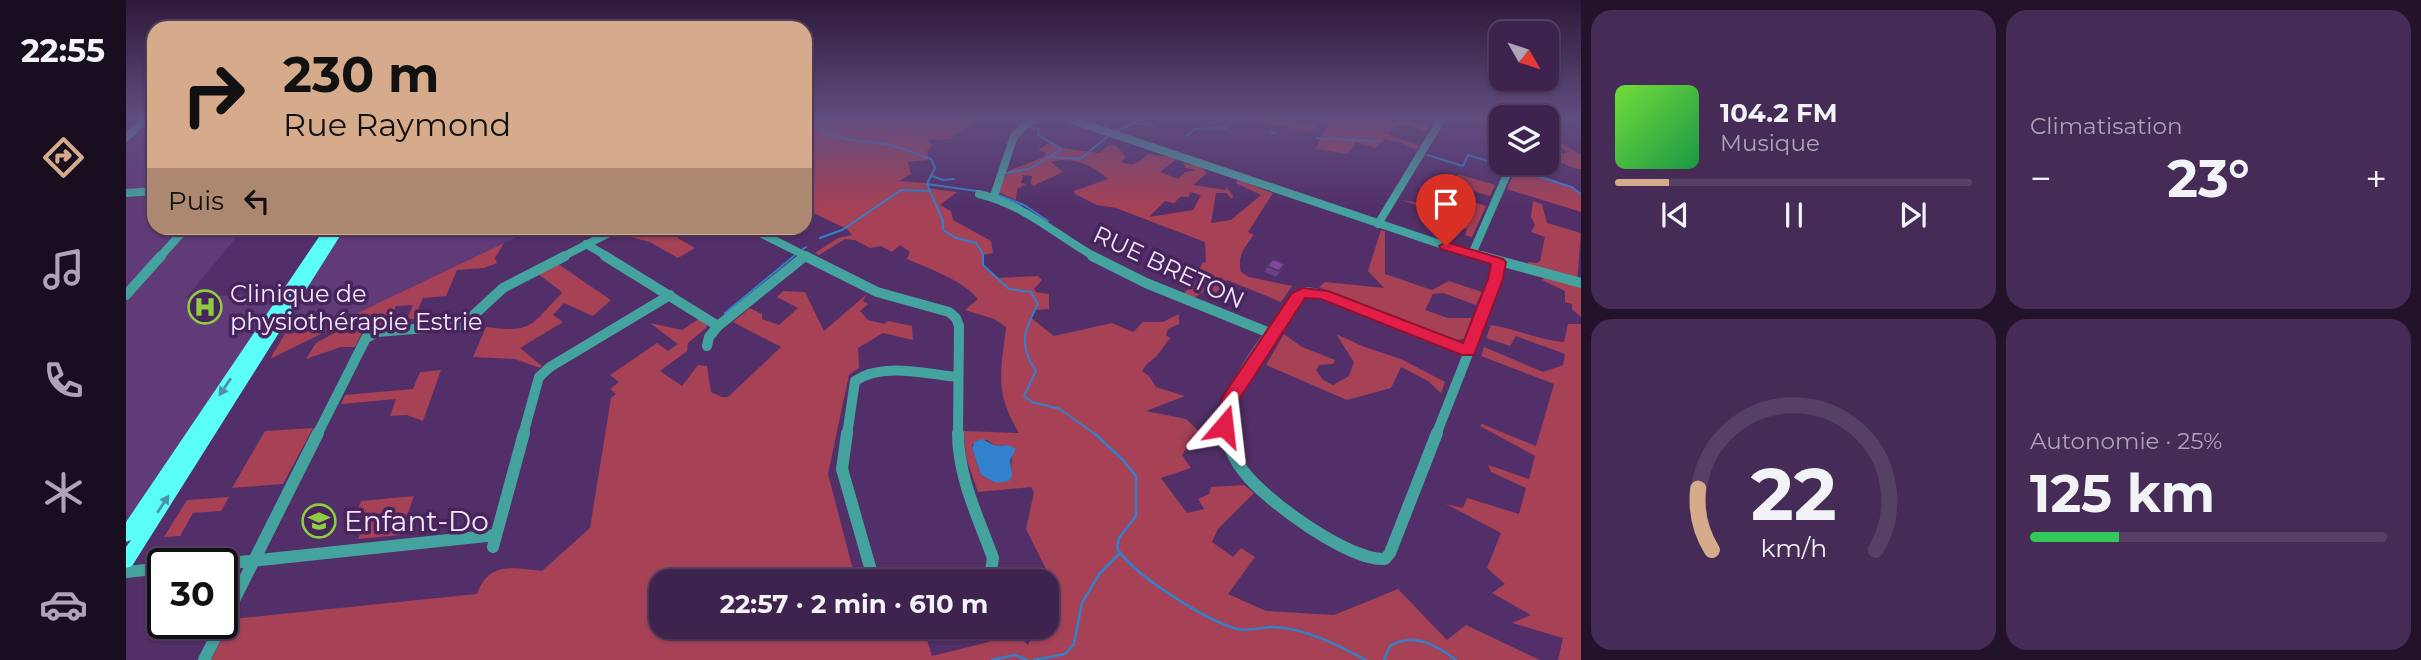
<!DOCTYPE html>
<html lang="fr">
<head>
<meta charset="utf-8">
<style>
  :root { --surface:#3e234e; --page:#452b55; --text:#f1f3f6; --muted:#ada4b6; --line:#574066; --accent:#d6ab8b }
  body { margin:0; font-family:Montserrat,sans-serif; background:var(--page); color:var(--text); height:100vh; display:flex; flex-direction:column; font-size:26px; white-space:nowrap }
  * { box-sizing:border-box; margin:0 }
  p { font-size:23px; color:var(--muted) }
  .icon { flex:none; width:38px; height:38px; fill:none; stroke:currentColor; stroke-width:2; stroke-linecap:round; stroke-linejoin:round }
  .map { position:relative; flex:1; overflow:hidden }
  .sheet { display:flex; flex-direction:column; gap:10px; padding:10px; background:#22132b; width:840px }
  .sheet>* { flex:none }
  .banner { position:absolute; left:21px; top:21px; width:665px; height:214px; border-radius:21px; box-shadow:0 2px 5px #0004,0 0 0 2px var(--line); background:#d6ab8b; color:#111; overflow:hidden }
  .needle { width:46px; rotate:129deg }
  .buttons { position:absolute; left:1363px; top:21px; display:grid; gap:14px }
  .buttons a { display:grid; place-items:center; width:70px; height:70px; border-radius:14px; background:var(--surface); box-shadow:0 2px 5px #0004,0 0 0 2px var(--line); font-size:35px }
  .speed { position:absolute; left:21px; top:548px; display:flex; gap:14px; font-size:35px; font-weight:700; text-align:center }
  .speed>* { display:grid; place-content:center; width:91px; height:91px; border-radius:50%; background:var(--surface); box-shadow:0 2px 5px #0004,0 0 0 2px var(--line); line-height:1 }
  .speed .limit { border:4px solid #111; border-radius:10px; background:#fff; color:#111 }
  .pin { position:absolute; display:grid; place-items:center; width:60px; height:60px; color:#fff; margin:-72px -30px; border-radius:50% 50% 50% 0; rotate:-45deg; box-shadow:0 0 7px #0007 }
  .pin .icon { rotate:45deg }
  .me { position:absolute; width:77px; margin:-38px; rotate:17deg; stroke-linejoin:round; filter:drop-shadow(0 0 5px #0008) }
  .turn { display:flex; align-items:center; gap:24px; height:147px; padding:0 21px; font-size:32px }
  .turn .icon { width:91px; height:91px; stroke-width:2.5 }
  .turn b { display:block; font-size:49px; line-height:60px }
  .then { display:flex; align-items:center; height:66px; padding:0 21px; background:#0003; gap:14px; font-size:26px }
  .big { font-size:52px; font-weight:700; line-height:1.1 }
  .sheet .card { flex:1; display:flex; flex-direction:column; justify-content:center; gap:10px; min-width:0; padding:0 24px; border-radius:21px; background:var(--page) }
  .sheet .dial { align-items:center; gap:0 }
  .dial svg { height:182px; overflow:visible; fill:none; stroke:var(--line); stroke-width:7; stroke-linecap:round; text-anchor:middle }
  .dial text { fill:var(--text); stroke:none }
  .song { display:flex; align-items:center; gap:21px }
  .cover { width:84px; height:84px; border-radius:10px; background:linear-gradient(135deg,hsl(100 70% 55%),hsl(140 70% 35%)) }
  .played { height:7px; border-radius:4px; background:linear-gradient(90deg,var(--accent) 15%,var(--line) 15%) }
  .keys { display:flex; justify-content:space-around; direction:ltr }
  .heat { display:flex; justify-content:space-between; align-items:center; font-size:38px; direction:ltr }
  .charge { height:10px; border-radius:5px; background:linear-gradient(90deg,#34c759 25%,var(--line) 0) }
  .sheet .tiles { flex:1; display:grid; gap:10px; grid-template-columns:repeat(2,1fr) }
  .trip { position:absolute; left:523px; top:569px; width:410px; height:70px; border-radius:21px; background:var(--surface); box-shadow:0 2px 5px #0004,0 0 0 2px var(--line); font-weight:700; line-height:70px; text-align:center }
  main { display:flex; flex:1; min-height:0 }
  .tabs { display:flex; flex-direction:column; width:126px; justify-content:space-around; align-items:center; background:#190e1f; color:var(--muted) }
  .tabs .icon { width:49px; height:49px }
  .tabs .on { color:var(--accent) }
  .tabs b { font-size:32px; color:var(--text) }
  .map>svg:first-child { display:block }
  .built { fill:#603b78 }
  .green { fill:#a64156; fill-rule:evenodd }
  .water { fill:#3281cc }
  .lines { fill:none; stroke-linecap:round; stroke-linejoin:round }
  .stream-far1 { stroke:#3281cc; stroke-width:2 }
  .stream { stroke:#3281cc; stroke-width:2.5 }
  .minor-far2 { stroke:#44a39f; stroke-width:8 }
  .minor-far1 { stroke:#44a39f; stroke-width:10 }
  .minor { stroke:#44a39f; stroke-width:12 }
  .major { fill:#59fef7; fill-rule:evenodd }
  .wall { fill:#6c4089 }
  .building { fill:#7e4a9f; stroke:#58346f; stroke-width:2 }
  .oneway { fill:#5091aa }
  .route { fill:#e11d48; stroke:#92132f; stroke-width:2 }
  .labels { text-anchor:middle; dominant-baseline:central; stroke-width:7; stroke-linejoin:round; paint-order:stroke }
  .street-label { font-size:24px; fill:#f1e6fa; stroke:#47245c }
  .poi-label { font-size:24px; fill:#f1e6fa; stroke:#47245c; text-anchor:start }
  .near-poi-label { font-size:28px; fill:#f1e6fa; stroke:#47245c; text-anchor:start }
</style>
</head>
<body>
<main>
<nav class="tabs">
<b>22:55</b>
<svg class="icon on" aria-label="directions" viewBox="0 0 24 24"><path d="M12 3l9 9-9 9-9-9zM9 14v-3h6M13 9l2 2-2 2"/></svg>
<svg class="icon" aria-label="music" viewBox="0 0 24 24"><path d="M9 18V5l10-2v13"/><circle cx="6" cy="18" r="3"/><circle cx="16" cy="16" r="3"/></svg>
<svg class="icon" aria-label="phone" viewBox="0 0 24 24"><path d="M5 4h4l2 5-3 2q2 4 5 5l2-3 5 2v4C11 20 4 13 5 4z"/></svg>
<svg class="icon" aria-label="climate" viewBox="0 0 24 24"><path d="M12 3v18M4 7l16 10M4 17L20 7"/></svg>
<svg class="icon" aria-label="car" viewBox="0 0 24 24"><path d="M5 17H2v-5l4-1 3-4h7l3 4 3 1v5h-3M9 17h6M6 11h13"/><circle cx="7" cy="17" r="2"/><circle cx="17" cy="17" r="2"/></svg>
</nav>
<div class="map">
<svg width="1455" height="660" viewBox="0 0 1455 660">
  <rect width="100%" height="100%" fill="#522f68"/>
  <path class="built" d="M 0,117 L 28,117 L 28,228 L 118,228 L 60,298 L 157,292 L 199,228 L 409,228 L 198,329 L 126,338 L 0,521 Z"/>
  <path class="green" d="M 679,117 L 809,117 C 826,121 839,117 856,117 L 824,139 L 800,140 L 807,145 L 801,151 L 803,160 L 782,162 L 785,174 L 773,181 L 800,183 L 801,188 L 831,192 L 814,205 L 825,211 L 827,220 L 865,241 L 867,253 L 857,255 L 856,263 L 872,278 L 912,276 L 916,280 L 908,289 L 910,292 L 923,294 L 923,309 L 908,310 L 904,317 L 928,336 L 986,323 L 1007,332 L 1017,322 L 1037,322 L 1053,314 L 1053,324 L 1042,329 L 1040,336 L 1045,338 C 1039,343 1038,347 1033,353 C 1027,361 1022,361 1016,371 L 1023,376 L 1030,387 L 1059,396 L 1020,411 L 1060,419 L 1075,433 L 1084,435 L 1084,443 L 1066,439 L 1056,455 L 1065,468 L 1035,478 L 1061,513 L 1078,509 L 1072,499 L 1083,494 L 1085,487 L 1118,485 L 1128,493 L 1092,529 L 1086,542 L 1107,557 L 1115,548 L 1129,557 L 1102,594 L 1140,611 L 1208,615 L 1272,589 L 1321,640 L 1340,625 L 1414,660 L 85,660 L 106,619 L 351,594 C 363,561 387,568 416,571 L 464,528 L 485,398 L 490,394 L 484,389 L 493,382 L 484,375 L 531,343 L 542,351 L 552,344 L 524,323 L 556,330 L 573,319 L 581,325 L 580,328 L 562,343 L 561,351 L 534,371 L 556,386 L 572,365 L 581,366 L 585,392 L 596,397 L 602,397 L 655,347 L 607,322 L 624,308 L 636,314 L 636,319 L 653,325 L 672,308 L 651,297 L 657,291 L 679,292 L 698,331 L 741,294 L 737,301 L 742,304 L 734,311 L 742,320 L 758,324 L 762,321 L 786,326 L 787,340 L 757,333 L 732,348 L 733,368 L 723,375 L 702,474 L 730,581 L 536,581 L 536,626 L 755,626 L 758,631 L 774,627 L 797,627 L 806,656 L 863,642 L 860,627 L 884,627 L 902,645 L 911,627 L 920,626 L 921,604 L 925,589 L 923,575 L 900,529 L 908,492 L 905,487 L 852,492 L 840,458 L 838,431 L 893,433 C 868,392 875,373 880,327 L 868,319 L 839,310 L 852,299 C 835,279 805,270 781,259 L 784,252 L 774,245 L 766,252 L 755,246 L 744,248 L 729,240 L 719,239 L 693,255 L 689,253 L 712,238 L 726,235 L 721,229 L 679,209 ZM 861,440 L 870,446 L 882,445 L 886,456 L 885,470 L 870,483 L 855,475 L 846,448 L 846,444 Z
    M 1124,117 L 1160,117 L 1191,126 L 1183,132 L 1127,120 Z
    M 1185,117 L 1273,117 L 1303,127 L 1301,131 C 1287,128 1272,119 1262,134 L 1293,146 L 1290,150 L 1276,143 L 1259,139 L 1249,148 L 1230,142 L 1221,154 L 1189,149 L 1203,123 Z
    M 1421,135 L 1455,155 L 1455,169 C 1440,169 1433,154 1418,167 L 1428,172 L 1426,174 L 1404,167 L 1397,168 L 1446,187 L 1455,194 L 1455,212 L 1381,189 L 1392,163 L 1421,163 L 1421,157 L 1443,152 L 1425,141 L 1421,142 Z
    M 923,143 L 931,146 L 930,147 L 973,153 L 983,145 L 990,146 L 1000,157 L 995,162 C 1008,167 1012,163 1022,154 L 1052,158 L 1034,172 L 1052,179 L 1059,172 L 1070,170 L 1059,168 L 1058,163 L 1075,167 L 1081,173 L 1067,185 L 1100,190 L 1100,186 L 1107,196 L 1106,199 L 1100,193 L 1090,193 L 1085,223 L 1105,220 L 1135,195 L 1110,183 L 1112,180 L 1147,193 L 1122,232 L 1128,235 C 1118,248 1111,256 1115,272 L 1123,277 L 1166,286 L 1155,302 L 1101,280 L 1090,293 L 1081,289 L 1068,298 L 1058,293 L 1078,275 L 1073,271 L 1076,263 L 1080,262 L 1079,242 L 990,208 L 971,205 L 949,194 L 948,191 L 982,179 C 967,165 945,156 925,162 L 937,172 L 907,186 L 905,183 L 906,176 L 897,175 L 895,183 L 900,184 L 891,189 L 890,200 L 872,192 L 882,171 L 918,157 L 920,153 L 912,150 ZM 1064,192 L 1075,195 L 1067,210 L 1023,217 L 1039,201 L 1048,203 L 1054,197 L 1063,197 Z
    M 1332,174 L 1369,185 L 1364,196 L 1327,185 Z
    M 1322,194 L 1360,206 L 1346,237 L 1339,235 L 1341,229 L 1309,219 L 1312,213 L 1276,200 L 1315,207 Z
    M 1407,201 L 1416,204 L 1421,223 L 1455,233 L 1451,283 L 1455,285 L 1455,317 L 1446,309 L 1446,304 L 1439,302 L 1439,291 L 1416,280 L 1420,276 L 1402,267 L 1402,262 L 1411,263 L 1414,261 L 1419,237 L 1405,232 L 1409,225 L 1405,217 Z
    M 520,228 L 546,228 L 553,239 L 569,248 L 552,258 L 524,242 L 493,234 L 512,232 Z
    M 1255,230 L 1259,231 L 1259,274 L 1306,290 L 1323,281 L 1356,292 L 1350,305 L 1317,293 L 1307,294 L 1299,310 L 1322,318 L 1346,318 L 1338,339 L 1328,340 L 1193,287 L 1199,282 L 1258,288 L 1242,271 Z
    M 378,243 L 369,258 L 371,263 L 358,268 L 331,270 L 320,296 L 297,298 L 288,319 L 281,319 L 287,305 L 270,306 L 261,325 L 239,327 L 229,347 L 215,347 L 180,359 L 190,343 L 214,330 L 211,326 L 144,359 L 159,334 L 198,329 Z
    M 432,264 L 485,300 L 467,316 L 438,303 L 427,315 L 437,322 L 394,348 L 416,366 L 414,368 L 389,359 L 347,357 L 360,327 C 406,333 404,326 435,294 L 436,292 L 412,274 Z
    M 1442,324 L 1455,324 L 1455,660 L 1432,660 L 1437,638 L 1386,623 L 1405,615 L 1366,593 L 1379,584 L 1361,568 L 1375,533 L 1320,504 L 1337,508 L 1341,498 L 1393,514 L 1400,488 L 1365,472 L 1362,465 L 1403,479 L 1409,456 L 1354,426 L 1356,424 L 1410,446 L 1428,384 L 1355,356 L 1358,347 L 1417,372 L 1437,365 L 1439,354 L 1390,336 L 1384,346 L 1360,338 L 1365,325 C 1390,329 1413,340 1438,342 Z
    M 1158,334 L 1176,347 L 1209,360 L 1207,364 L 1193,365 L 1190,370 L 1197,380 L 1207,385 L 1223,376 L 1228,362 L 1210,334 L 1236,346 L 1275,359 L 1319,382 L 1315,393 L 1302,381 L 1275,367 L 1265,388 L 1221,400 L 1140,365 Z
    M 315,370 L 297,421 L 281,415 L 264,416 L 270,399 L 215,404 L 219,395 L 287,389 L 294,372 Z
    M 187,428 L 157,484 L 106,488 L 139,431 Z
    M 288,496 L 274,535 L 232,539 L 241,516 L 229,517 L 235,501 Z
    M 103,497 L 95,511 L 67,513 L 54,536 L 38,537 L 61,500 Z"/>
  <path class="water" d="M 856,439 L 870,446 L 882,445 L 890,449 L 884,460 L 886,475 L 883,481 L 870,483 L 855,475 L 846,448 L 848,442 Z"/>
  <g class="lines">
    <path class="stream-far1" d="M 681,117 C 704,145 736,138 768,146 C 780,149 793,155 805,159 L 809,168 L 801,184 L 817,221 L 817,230 L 830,238 L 850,243 L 857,254 L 857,265 L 883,289 L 905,292 L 912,304 C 898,330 892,345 910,371 L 898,396 L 906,402 L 934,409 L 970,435
      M 988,132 L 1008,123 L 1027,126
      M 1144,132 L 1149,133
      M 1060,136 L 1069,129 L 1101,128
      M 1191,138 L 1252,141
      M 1301,155 L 1337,166 L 1342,155 L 1378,166
      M 926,157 L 954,159 L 981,137
      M 1391,170 L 1446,187 L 1455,194
      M 881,173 L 903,169 L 936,149 L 912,135 L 913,129 L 904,127 L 915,117
      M 806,176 L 817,180 L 828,179
      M 801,184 L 851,191
      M 872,195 L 898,205 L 922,221
      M 694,238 L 716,230 L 775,190 L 804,191
      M 677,249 L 680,247
      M 599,313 L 668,256"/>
    <path class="stream" d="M 968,433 L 996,459 L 1010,476 L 1010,516 L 993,538 L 991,548 C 1008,576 1080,620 1111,629 C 1124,632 1136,626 1149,627 C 1181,629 1212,645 1240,660
      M 866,660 L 889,655 L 901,660
      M 908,660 L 939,654 L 948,644 L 956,603 L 974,573 L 993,554
      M 1258,660 L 1264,646 C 1288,632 1310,645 1330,660"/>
    <path class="minor-far2" d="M 937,117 L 1320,246 L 1362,257
      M 0,137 L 23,117
      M 0,193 L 28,191
      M 853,194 C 899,205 930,235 969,257
      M 868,196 L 888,136 L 908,117
      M 1252,224 L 1317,117
      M 624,228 L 682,257
      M 460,244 L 482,257
      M 1346,254 L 1386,163
      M 34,257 L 60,228
      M 436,257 L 493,228"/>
    <path class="minor-far1" d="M 479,256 L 592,326
      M 679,256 L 751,292 L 823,312 L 830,318 L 833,326 L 832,435
      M 966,256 L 1020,283 L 1146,334
      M 1355,256 L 1455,283
      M 0,295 L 35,256
      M 581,346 L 583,337 L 592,326 L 679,256
      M 191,435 L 240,338 L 251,332 L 337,325 L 377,288 L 439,256
      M 397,435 L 413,377 L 424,367 L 544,295
      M 721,435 L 729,381 C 757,362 800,374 831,377
      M 1100,435 C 1098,383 1143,337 1171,296 L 1181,292 L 1197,295 L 1342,351
      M 1310,435 L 1353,326 L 1371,275 L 1372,262"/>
    <path class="minor" d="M 721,433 L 716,469 L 748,581
      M 832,433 C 832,477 852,517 867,558 L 865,571 L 857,581
      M 1100,433 C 1103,448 1109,461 1118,472 C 1140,501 1223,561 1259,559 L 1264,553 L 1311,433
      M 367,547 L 398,433
      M 96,564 L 370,535
      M 0,572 L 37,568
      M 656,632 L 672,626
      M 78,660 L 192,433"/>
    <path class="major" d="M 199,228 L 219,228 L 6,566 L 0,568 L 0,547 L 5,540 L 0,542 L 0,522 Z"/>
  </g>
  <path class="wall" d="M 1159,264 L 1156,270 L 1150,277 L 1139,272 L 1141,266 Z"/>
  <path class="building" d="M 1147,259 L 1159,264 L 1153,271 L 1141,266 Z"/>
  <defs><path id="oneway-solid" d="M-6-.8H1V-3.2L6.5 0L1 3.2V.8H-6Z" transform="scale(1.75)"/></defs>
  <g class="oneway">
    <use href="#oneway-solid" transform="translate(99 387) rotate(124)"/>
    <use href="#oneway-solid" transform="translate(37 504) rotate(-57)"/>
  </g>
  <linearGradient id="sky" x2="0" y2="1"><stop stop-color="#2d1a39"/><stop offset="0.56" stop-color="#604d80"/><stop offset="1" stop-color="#604d80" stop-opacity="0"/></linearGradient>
  <rect width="1455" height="209" fill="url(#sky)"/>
  <path class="route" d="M 1320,242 L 1377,259 L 1380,262 L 1377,279 L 1348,355 L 1336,355 L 1195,299 L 1179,298 L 1112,401 L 1104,431 L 1092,431 L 1089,426 L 1097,396 L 1166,293 L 1177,288 L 1202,291 L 1337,343 L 1362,279 L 1365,264 L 1315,249 L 1313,246 Z"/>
  <defs>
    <symbol id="hospital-ring" viewBox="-11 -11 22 22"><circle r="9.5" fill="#47245c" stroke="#8ecd42" stroke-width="1.5"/><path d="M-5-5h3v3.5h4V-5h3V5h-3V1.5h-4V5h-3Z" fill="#8ecd42"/></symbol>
    <symbol id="school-ring" viewBox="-11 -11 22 22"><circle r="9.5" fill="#47245c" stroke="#8ecd42" stroke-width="1.5"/><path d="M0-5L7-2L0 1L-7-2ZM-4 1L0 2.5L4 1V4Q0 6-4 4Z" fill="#8ecd42"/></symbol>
  </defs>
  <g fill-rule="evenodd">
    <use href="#hospital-ring" x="60" y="288" width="38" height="38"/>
    <use href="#school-ring" x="174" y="502" width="38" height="38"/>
  </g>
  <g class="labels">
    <g class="street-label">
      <text transform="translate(1043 267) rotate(25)">RUE BRETON</text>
    </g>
    <g class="poi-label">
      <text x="104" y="293">Clinique de<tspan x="104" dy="28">physiothérapie Estrie</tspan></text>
    </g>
    <g class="near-poi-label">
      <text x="218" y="521">Enfant-Do</text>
    </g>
  </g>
</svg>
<div class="buttons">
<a><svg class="needle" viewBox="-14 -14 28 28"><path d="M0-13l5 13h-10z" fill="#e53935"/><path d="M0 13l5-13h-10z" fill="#ada4b6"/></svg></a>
<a><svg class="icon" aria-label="layers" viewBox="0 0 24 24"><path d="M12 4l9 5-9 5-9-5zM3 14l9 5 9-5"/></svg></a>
</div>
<div class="speed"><div class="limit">30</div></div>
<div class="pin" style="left:1320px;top:246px;background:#d93025"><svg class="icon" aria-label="arrive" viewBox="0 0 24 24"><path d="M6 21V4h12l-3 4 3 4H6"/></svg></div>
<svg class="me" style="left:1098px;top:426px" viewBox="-20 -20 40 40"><path d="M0-17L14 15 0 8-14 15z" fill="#e11d48" stroke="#fff" stroke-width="4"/></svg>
<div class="trip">22:57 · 2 min · 610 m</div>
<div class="banner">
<div class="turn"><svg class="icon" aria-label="right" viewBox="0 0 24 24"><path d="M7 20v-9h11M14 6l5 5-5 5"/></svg><div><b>230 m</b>Rue Raymond</div></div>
<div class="then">Puis<svg class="icon" aria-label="left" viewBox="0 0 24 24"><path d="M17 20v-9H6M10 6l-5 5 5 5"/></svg></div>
</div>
</div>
<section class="sheet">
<div class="tiles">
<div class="card">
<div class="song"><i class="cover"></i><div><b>104.2 FM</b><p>Musique</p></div></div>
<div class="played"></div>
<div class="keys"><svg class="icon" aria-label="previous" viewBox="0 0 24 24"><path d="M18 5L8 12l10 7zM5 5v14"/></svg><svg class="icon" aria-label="pause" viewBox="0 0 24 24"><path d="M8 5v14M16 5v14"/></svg><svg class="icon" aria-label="next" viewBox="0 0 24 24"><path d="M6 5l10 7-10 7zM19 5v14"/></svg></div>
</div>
<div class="card"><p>Climatisation</p>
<div class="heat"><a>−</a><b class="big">23°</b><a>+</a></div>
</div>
<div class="card dial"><svg viewBox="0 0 100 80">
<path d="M14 69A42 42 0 1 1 86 69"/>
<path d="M14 69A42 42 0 0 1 8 42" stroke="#d6ab8b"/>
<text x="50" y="56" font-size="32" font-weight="700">22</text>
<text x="50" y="72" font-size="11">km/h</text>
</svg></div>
<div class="card"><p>Autonomie · 25%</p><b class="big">125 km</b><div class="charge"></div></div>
</div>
</section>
</main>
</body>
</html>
